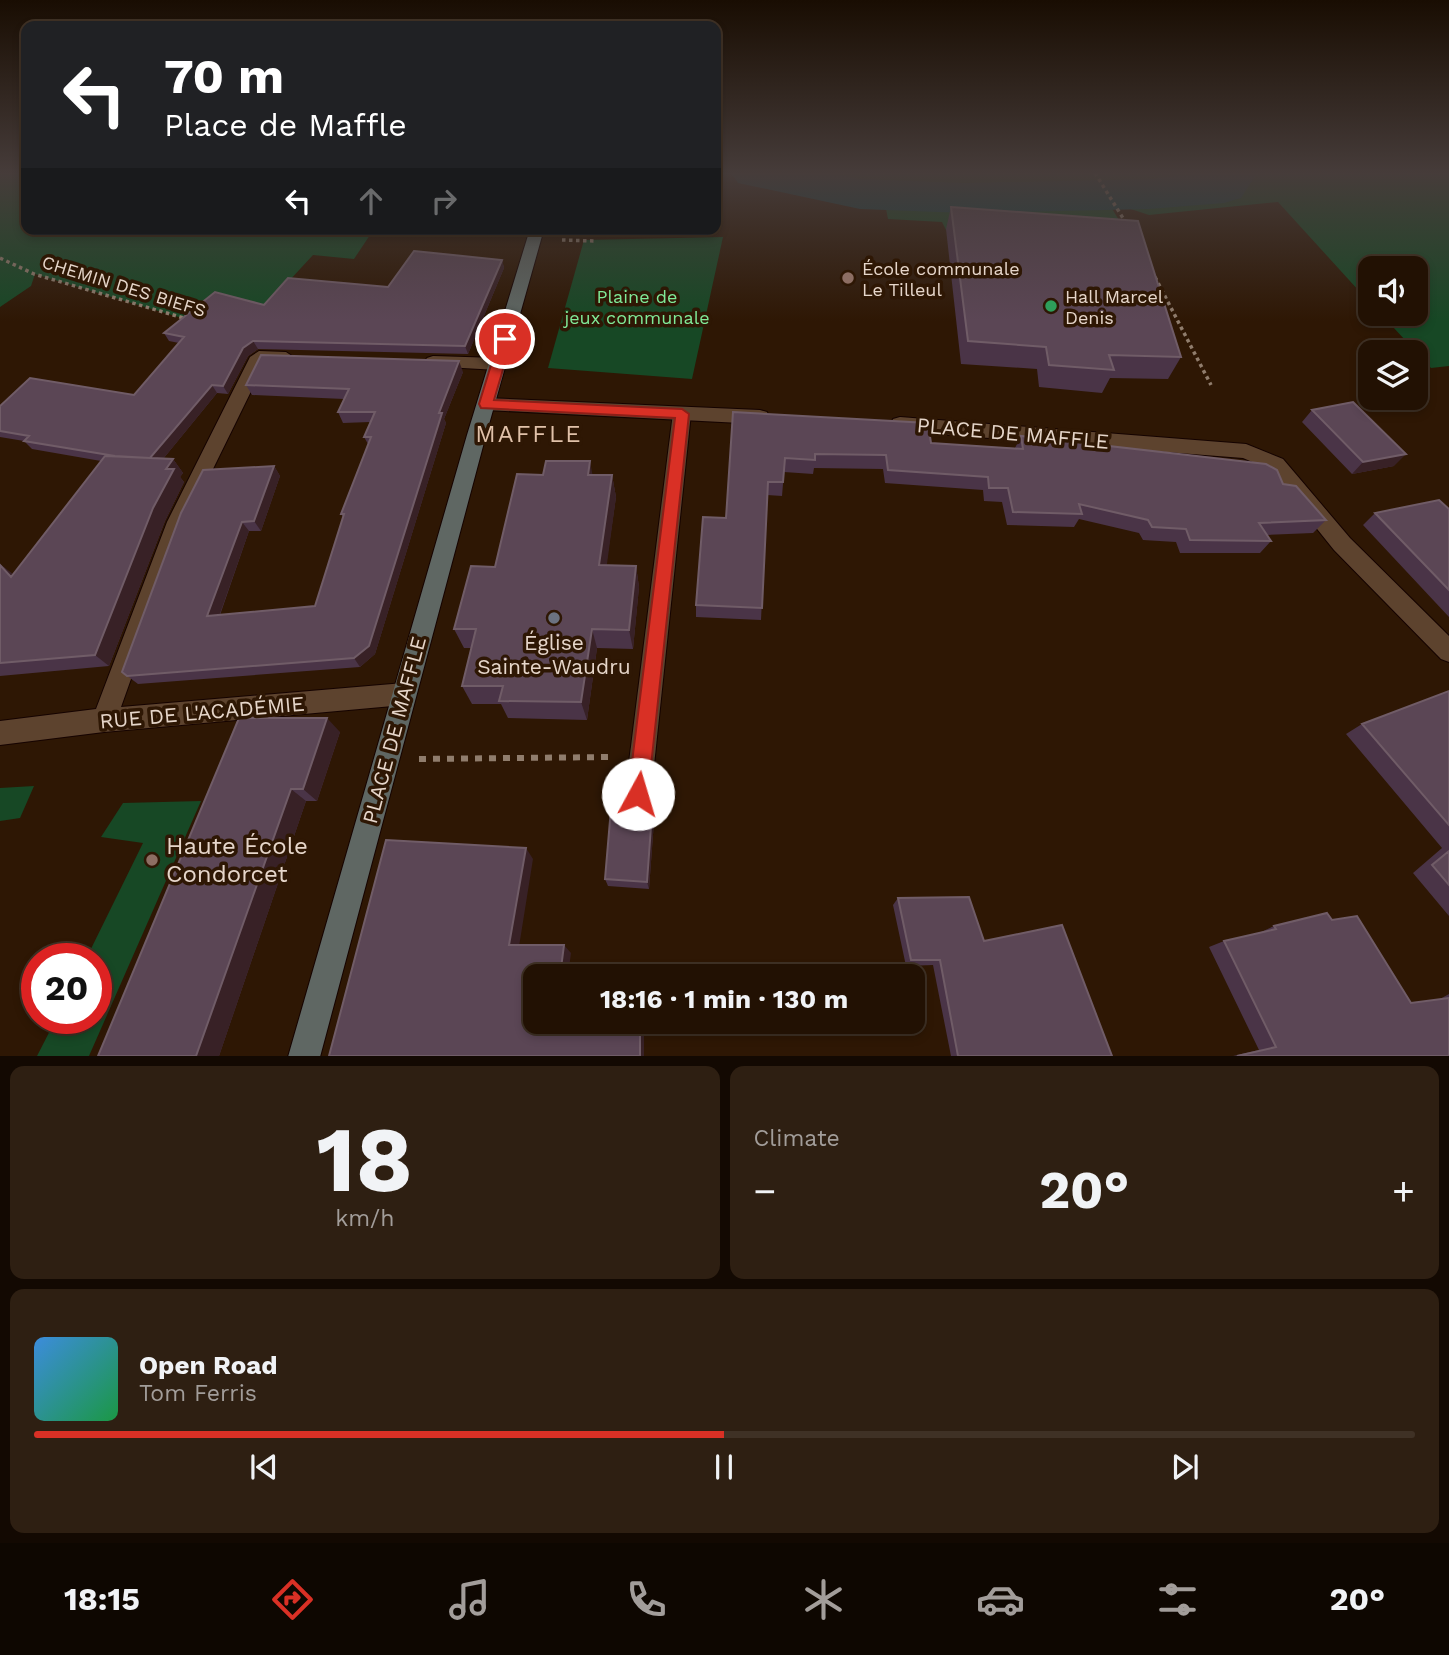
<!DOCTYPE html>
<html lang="en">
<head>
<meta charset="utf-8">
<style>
  :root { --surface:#221103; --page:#2e1f12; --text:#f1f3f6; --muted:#a29d9a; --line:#3f3125; --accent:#d93025 }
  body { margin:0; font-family:"Work Sans",sans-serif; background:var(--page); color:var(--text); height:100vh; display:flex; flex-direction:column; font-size:26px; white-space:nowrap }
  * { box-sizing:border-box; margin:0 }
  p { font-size:23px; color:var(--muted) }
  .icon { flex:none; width:38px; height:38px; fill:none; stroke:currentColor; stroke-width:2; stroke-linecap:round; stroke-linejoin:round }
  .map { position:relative; height:1056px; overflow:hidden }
  .side { display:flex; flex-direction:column; gap:10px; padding:10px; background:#130902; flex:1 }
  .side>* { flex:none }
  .banner { position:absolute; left:21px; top:21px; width:700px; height:214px; border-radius:14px; box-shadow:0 4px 10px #0003,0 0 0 2px var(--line); background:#202124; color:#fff; overflow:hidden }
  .controls { position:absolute; left:1358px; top:256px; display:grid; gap:14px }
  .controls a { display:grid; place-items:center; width:70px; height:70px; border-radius:14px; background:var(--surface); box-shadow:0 4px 10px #0003,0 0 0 2px var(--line); font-size:35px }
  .speed { position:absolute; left:21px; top:943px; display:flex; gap:14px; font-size:35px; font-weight:700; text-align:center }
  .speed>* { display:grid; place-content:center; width:91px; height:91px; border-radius:50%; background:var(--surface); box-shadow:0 4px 10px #0003,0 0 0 2px var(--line); line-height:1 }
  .speed .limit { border:10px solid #d22; background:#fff; color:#111 }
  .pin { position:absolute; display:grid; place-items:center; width:60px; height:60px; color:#fff; margin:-30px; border:4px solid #fff; border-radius:50%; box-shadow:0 2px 7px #0007 }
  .me { position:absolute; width:77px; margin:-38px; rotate:6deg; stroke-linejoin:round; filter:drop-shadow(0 0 5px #0008) }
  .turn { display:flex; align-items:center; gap:24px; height:147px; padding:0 28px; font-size:32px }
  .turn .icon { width:91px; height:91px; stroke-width:2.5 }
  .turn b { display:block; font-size:49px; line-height:60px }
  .lanes { display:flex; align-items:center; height:66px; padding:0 28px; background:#0003; justify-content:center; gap:35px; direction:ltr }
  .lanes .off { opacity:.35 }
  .big { font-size:52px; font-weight:700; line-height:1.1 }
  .side .tile { flex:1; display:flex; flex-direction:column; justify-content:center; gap:10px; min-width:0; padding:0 24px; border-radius:14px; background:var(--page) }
  .side .dial { align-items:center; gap:0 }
  .dial b { font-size:91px; line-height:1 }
  .song { display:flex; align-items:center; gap:21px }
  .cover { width:84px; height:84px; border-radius:10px; background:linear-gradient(135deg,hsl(210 70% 55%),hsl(140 70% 35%)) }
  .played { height:7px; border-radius:4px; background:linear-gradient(90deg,var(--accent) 50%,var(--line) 50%) }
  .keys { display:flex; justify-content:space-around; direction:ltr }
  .heat { display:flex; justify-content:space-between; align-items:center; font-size:38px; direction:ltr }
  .side .tiles { flex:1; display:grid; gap:10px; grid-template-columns:1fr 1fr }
  .tile:last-child { grid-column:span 2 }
  .trip { position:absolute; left:523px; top:964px; width:402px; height:70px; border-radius:14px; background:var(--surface); box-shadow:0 4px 10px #0003,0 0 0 2px var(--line); font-weight:700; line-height:70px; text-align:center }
  .dock { display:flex; height:112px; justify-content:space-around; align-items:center; background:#0e0701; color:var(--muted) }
  .dock .icon { width:49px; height:49px }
  .dock .selected { color:var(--accent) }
  .dock b { font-size:32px; color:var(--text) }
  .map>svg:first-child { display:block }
  .green { fill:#174825 }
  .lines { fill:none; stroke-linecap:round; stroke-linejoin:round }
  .river { fill:#144245; fill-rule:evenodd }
  .lane-casing { stroke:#150300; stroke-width:2 }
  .street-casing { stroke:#150300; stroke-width:2 }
  .secondary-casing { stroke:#150300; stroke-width:2 }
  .path-far1 { stroke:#907d6d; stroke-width:3.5; stroke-dasharray:3.5 3.5; stroke-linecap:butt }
  .path { stroke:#907d6d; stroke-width:6; stroke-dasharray:7 7; stroke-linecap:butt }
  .lane { fill:#5d432e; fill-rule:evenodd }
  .street { fill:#5d432e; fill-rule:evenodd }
  .secondary { fill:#5f6763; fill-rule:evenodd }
  .wall { fill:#4a3447 }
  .shaded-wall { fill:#382126 }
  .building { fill:#5b4655; stroke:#705c67; stroke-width:2 }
  .route { fill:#d93025; stroke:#8d1f18; stroke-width:2 }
  .education-dot { fill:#8d6e63; stroke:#2e1704; stroke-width:2.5 }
  .leisure-dot { fill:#2e9e5b; stroke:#2e1704; stroke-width:2.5 }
  .worship-dot { fill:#6b7280; stroke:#2e1704; stroke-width:2.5 }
  .labels { text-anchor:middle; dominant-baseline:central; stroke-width:7; stroke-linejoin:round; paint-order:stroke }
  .far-poi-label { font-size:18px; fill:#e6d6ca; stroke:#2e1704; text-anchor:start }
  .far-street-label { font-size:18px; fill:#e6d6ca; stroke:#2e1704 }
  .far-park-label { font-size:18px; fill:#80ea98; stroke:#2e1704 }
  .street-label { font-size:21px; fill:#e6d6ca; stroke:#2e1704 }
  .poi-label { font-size:21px; fill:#e6d6ca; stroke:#2e1704 }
  .quarter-label { font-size:24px; letter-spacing:2px; fill:#e0c1a9; stroke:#2e1704 }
  .near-poi-label { font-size:24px; fill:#e6d6ca; stroke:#2e1704; text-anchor:start }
</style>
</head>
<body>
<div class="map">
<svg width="1449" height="1057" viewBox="0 0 1449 1057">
  <rect width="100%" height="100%" fill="#2e1704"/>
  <path class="green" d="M 0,173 L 26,173 L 26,229 L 374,229 L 354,259 L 313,255 L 239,335 L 35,274 L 31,286 L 0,307 Z
    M 755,173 L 1449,173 L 1449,366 L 1431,368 L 1380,313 L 1416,313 L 1416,268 L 1370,268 L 1370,303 L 1278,202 L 1149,215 L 1088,195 L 965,198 L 860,194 Z
    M 1111,207 L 1133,243 L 946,230 L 942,222 L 888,219 L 886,209 L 943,211 Z
    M 723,237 L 692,379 L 548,368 L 584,240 Z
    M 34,786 L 20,818 L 0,821 L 0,788 Z
    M 201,801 L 89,1056 L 37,1056 L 56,1019 L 96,1018 L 96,959 L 86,959 L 143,843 L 101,837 L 123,803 Z"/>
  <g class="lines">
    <path class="river" d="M 731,173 L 830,173 L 860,179 L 965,183 L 1149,179 L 1209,173 L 1257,173 L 1241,198 L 1224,203 L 1149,209 L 965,213 L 860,209 L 738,183 Z"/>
    <defs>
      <path id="lane" d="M 682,407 L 689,408 L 691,413 L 651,794 L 647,803 L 638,807 L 629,803 L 625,794 L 673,413 L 675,408 Z"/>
      <path id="street" d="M 259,351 L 286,352 L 295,358 L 286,364 L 265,363 L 187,522 L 121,707 L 404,683 L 413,686 L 416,694 L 413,702 L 404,705 L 104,732 L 0,745 L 0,721 L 96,709 L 167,522 L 250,357 Z
        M 433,356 L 498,358 L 507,364 L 498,370 L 427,366 L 424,362 L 427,358 Z
        M 486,398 L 760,410 L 767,412 L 769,417 L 767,422 L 760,424 L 486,410 L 479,409 L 477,404 L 479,399 Z
        M 900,417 L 1246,444 L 1283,459 L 1350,538 L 1449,636 L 1449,662 L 1441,659 L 1334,550 L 1269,469 L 1243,458 L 900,431 L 893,429 L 891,424 L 893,419 Z"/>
      <path id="secondary" d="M 530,229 L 544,229 L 486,435 L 320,1057 L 288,1057 L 467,435 Z"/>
    </defs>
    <use href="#lane" class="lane-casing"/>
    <use href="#street" class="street-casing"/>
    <use href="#secondary" class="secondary-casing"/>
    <path class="path-far1" d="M 1095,173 L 1126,223
      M 562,240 L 595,241
      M 0,258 L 34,274 L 187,319
      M 1155,277 L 1211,385"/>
    <path class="path" d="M 419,759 L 610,757"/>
    <use href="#lane" class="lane"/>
    <use href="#street" class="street"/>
    <use href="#secondary" class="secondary"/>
  </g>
  <path class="wall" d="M 951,207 L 1181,357 L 1168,379 L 1110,378 L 1102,393 L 1039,387 L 1037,369 L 961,364 L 946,229 Z
    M 502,260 L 504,268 L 468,354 L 258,349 L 248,356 L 228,394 L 217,393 L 163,459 L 173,459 L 183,473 L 180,477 L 184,482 L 165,521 L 109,666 L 0,676 L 0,564 L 13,575 L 101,461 L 32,449 L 24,441 L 0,437 L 0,406 L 134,395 L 179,343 L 169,341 L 164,333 L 264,305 L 388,287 Z
    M 463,372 L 444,419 L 446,423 L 375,654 L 360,667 L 138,684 L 122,672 L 274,466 L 280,476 L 261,531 L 249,531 L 220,615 L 315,606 L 343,517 L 341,514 L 368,444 L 364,437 L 370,422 L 343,423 L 338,412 L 344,399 L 252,395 L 246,385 Z
    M 1312,410 L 1394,466 L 1352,474 L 1302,422 Z
    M 733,412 L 931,443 L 1015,448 L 1021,436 L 1283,484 L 1326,520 L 1313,533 L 1267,535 L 1271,541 L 1260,553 L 1180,553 L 1176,542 L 1143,540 L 1139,533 L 1079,519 L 1074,527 L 1007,525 L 1002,502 L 984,501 L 983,490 L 885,483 L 883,469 L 814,468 L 813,474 L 784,472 L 782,496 L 767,495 L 761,620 L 696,617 L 696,605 L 726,518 Z
    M 593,475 L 612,475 L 616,497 L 606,566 L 636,566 L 639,587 L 633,649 L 597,648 L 587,720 L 508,718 L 501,704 L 472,704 L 462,686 L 471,648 L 464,648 L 454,629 L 495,567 Z
    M 1449,509 L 1449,617 L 1363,525 L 1375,513 Z
    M 1449,691 L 1449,916 L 1413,873 L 1442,848 L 1346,734 L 1362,724 Z
    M 239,718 L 340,732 L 317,801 L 306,801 L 219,1056 L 98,1056 Z
    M 654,785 L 656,794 L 649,889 L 608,886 L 605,879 L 624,796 L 635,801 L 646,797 Z
    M 898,898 L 984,941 L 1112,1056 L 951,1056 L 933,965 L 906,966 L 893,905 Z
    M 1274,926 L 1411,1003 L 1440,999 L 1449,994 L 1449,1056 L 1233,1056 L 1259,1050 L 1209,947 L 1224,941 L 1259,933 Z"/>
  <path class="shaded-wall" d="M 502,260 L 504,268 L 468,354 L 465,346 Z
    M 253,341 L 258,349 L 248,356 L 228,394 L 223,386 L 243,348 Z
    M 459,361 L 463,372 L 444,419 L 446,423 L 375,654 L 360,667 L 354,658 L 439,413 Z
    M 212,385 L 217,393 L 154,470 L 147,462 Z
    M 1406,454 L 1394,466 L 1352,474 L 1363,462 Z
    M 173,459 L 183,473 L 180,477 L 184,482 L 165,521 L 109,666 L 95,655 L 166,469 Z
    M 590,461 L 594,483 L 588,475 Z
    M 274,466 L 280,476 L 261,531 L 254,521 Z
    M 612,475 L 616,497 L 604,586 L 599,565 Z
    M 242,522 L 249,531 L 216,625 L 207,616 Z
    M 0,564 L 13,574 L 27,590 L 11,577 Z
    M 636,566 L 639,587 L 633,649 L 629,630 Z
    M 592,629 L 597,648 L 587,720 L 581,702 Z
    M 327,718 L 340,732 L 317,801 L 303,789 Z
    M 654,785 L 656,794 L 649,889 L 647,882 Z
    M 291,789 L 306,801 L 219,1056 L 196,1056 Z
    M 526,848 L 533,859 L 518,953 L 509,945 Z
    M 564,945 L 571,953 L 568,976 L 560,976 Z
    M 640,1026 L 644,1032 L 644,1056 L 640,1056 Z"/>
  <path class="building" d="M 951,207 L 1138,221 L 1181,357 L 1109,355 L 1114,370 L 1049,365 L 1046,347 L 968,341 Z
    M 414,251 L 502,260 L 465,346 L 253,341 L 243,348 L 223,386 L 212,385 L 150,458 L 115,456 L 24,441 L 29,436 L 0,431 L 0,406 L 30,378 L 134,395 L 184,337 L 164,333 L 215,292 L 264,305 L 288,278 L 388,287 Z
    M 261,355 L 459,361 L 439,413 L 442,413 L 369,646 L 354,658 L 127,676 L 122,672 L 181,513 L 203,470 L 274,466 L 254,521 L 242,522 L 207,616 L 315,606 L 344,514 L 341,514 L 371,437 L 364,437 L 375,412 L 338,412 L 349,389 L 246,385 Z
    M 1353,402 L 1406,454 L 1363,462 L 1312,410 Z
    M 733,412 L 928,423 L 931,443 L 1023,449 L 1021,436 L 1266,464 L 1277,470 L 1283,484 L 1296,486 L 1326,520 L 1259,523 L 1271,541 L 1190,540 L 1186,529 L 1152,527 L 1148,520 L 1079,504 L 1082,514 L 1013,512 L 1008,488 L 989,488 L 988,477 L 888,470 L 886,455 L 815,454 L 815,460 L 785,458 L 783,482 L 768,482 L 762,608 L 696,605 L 703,517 L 726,518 Z
    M 105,456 L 173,459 L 166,469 L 174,469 L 153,508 L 95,655 L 0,663 L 0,565 L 11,577 Z
    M 546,461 L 590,461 L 588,475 L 612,475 L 599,565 L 636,566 L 629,630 L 592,629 L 581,702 L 499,701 L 503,686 L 462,686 L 476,629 L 454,629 L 471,566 L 495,567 L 517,474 L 543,475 Z
    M 1439,500 L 1449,509 L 1449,590 L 1375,513 Z
    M 1449,691 L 1449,825 L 1362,724 Z
    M 239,718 L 327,718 L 303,789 L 291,789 L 196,1056 L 98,1056 Z
    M 613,785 L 620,785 L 624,796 L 635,801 L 646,797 L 654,785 L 647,882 L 605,879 Z
    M 386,840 L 526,848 L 509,945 L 564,945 L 560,976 L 536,976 L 536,1022 L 623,1022 L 623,1026 L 640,1026 L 640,1056 L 329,1056 Z
    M 1449,851 L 1449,885 L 1432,865 Z
    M 969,897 L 984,941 L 1062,925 L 1112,1056 L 958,1056 L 940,960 L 911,960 L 898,898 Z
    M 1327,913 L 1332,920 L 1357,916 L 1411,1003 L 1449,998 L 1449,1056 L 1237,1056 L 1276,1047 L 1224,941 L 1276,929 L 1274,926 Z"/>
  <linearGradient id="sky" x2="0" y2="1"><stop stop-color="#190d02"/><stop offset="0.54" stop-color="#463c3a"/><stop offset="1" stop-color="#463c3a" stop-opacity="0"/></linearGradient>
  <rect width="1449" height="321" fill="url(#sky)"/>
  <path class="route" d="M 505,335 L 512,339 L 494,400 L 682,409 L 689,414 L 648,794 L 646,801 L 638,804 L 631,801 L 628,794 L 675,418 L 481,408 L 479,404 L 499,339 Z"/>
  <g class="education-dot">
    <circle cx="848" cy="278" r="7"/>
    <circle cx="152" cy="860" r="7"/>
  </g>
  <circle class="leisure-dot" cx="1051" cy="306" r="7"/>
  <circle class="worship-dot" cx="554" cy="618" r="7"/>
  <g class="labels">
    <g class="far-poi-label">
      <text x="862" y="268">École communale<tspan x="862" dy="21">Le Tilleul</tspan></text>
      <text x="1065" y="296">Hall Marcel<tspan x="1065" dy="21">Denis</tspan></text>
    </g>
    <g class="far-street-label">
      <text transform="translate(124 286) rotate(17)">CHEMIN DES BIEFS</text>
    </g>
    <g class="far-park-label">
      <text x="637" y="296">Plaine de<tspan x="637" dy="21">jeux communale</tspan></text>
    </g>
    <g class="street-label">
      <text transform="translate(1013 433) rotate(5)">PLACE DE MAFFLE</text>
      <text transform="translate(202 712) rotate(-5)">RUE DE L'ACADÉMIE</text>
      <text transform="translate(394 730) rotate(-75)">PLACE DE MAFFLE</text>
    </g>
    <g class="poi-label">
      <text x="554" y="642">Église<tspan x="554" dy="24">Sainte-Waudru</tspan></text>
    </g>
    <g class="quarter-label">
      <text x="529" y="434">MAFFLE</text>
    </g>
    <g class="near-poi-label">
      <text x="166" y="846">Haute École<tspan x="166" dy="28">Condorcet</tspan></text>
    </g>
  </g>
</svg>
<div class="controls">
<a><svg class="icon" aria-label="sound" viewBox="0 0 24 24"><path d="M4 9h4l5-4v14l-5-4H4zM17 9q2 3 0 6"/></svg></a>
<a><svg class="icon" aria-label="layers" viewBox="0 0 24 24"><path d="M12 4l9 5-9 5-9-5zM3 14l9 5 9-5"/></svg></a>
</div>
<div class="speed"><div class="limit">20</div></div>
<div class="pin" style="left:505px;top:339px;background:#d93025"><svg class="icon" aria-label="arrive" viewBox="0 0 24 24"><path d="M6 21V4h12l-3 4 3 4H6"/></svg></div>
<svg class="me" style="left:638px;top:794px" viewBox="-20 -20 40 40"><circle r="19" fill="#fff"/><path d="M0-13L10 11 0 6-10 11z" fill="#d93025"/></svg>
<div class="trip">18:16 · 1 min · 130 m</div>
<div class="banner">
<div class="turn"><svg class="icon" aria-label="left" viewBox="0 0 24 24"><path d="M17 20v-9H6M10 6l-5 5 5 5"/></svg><div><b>70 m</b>Place de Maffle</div></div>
<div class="lanes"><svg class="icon" aria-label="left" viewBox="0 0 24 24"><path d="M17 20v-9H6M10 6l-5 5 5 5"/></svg><svg class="icon off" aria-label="ahead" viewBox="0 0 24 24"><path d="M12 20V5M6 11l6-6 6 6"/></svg><svg class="icon off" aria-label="right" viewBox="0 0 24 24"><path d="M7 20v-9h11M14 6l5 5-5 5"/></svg></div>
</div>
</div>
<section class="side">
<div class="tiles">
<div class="tile dial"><b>18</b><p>km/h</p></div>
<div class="tile"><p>Climate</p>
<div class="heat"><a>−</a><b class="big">20°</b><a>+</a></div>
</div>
<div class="tile">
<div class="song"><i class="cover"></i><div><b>Open Road</b><p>Tom Ferris</p></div></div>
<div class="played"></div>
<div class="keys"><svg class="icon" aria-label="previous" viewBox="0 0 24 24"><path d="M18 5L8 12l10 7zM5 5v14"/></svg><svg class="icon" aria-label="pause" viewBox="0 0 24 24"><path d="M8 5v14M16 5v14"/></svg><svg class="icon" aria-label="next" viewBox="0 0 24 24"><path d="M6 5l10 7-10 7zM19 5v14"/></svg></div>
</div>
</div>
</section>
<nav class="dock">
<b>18:15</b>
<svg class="icon selected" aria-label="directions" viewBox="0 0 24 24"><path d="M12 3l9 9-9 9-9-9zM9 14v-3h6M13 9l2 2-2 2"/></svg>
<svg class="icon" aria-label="music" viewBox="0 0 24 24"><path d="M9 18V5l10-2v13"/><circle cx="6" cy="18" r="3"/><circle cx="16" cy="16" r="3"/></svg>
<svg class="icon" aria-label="phone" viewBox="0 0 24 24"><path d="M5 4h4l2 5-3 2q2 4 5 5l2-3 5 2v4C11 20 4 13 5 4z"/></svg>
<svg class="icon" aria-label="climate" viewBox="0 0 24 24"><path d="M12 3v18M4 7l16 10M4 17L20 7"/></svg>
<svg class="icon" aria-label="car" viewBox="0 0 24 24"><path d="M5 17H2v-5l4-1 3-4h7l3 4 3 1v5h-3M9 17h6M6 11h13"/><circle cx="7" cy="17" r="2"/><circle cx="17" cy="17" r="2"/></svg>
<svg class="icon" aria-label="filters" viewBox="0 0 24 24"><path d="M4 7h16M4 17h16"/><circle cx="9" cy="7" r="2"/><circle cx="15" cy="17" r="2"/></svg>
<b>20°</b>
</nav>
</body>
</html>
